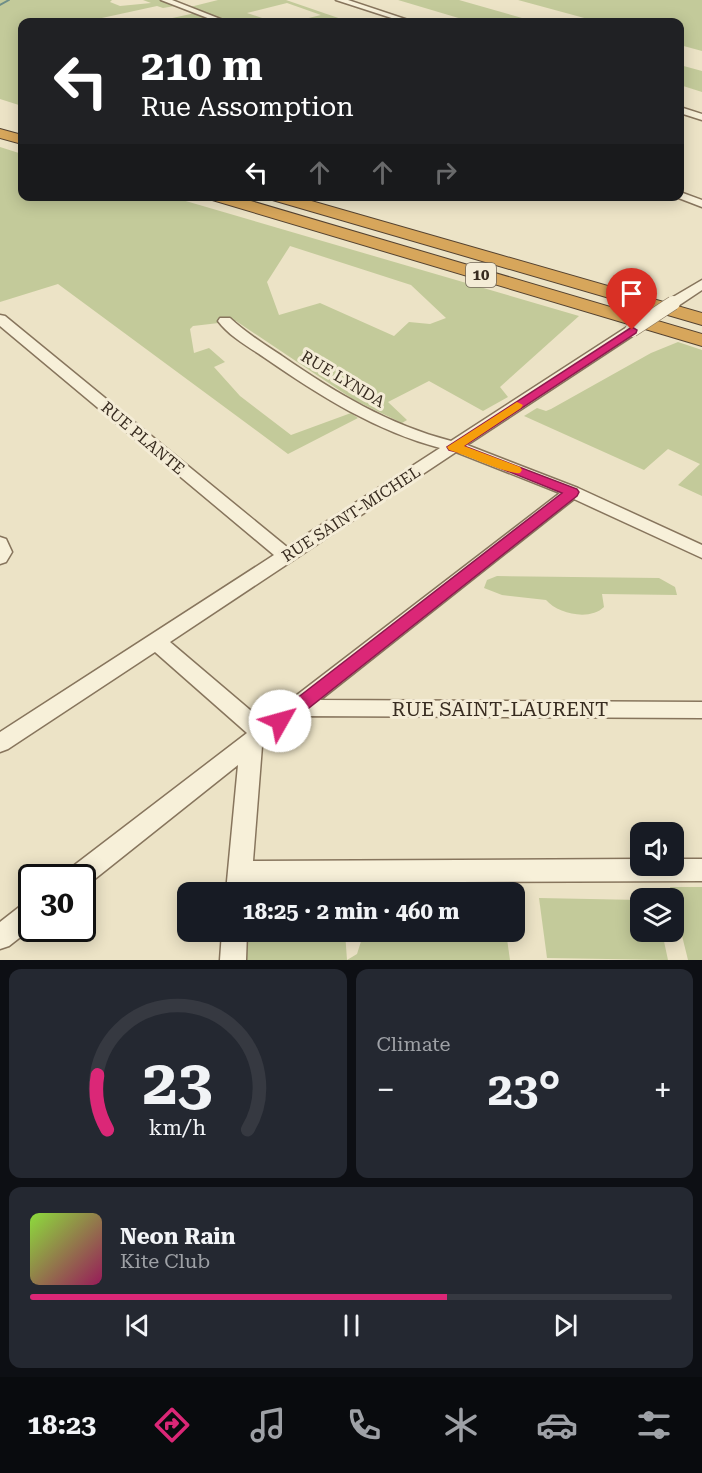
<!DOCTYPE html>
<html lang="en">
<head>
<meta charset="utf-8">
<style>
  :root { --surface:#171b24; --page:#242831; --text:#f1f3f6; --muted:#9ea1a6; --line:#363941; --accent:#db2777 }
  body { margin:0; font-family:"Roboto Serif",serif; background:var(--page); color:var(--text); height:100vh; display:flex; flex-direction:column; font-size:22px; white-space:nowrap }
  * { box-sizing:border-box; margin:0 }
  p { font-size:20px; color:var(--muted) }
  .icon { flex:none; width:33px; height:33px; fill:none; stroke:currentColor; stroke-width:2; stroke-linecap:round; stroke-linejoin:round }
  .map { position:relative; height:960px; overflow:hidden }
  .side { display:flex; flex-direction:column; gap:9px; padding:9px; background:#0d0f14; flex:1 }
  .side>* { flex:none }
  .banner { position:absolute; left:18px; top:18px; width:666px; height:183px; border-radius:12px; box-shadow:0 3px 15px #0003; background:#202124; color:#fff; overflow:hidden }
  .fabs { position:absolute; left:630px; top:822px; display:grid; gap:12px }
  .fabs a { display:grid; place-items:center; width:54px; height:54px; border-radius:12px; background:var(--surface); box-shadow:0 3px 15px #0003; font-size:30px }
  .speed { position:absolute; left:18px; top:864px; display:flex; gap:12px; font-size:30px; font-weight:700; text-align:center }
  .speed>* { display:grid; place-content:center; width:78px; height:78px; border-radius:50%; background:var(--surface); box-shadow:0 3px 15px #0003; line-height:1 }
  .speed .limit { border:3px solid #111; border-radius:9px; background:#fff; color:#111 }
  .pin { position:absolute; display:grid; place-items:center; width:51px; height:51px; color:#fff; margin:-62px -26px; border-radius:50% 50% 50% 0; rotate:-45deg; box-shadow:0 0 6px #0007 }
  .pin .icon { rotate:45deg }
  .me { position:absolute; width:66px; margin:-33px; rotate:52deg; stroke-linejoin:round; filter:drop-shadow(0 0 4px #0008) }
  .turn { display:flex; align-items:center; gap:21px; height:126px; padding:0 24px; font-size:27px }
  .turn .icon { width:78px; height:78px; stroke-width:2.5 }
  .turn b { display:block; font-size:42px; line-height:51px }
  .lanes { display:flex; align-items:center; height:57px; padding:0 24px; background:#0003; justify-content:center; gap:30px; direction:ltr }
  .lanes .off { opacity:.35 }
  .big { font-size:45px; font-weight:700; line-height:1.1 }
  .side .widget { flex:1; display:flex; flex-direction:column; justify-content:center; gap:9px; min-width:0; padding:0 21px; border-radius:12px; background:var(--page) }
  .side .dial { align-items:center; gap:0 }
  .dial svg { height:156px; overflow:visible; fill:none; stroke:var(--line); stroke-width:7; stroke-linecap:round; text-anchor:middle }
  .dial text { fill:var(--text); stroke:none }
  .song { display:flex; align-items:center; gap:18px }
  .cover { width:72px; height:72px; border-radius:9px; background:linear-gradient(135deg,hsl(90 70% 55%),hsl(330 70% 35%)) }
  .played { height:6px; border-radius:3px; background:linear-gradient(90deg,var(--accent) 65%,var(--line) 65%) }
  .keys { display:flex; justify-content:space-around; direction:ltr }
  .heat { display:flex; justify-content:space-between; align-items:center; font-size:33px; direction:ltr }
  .side .tiles { flex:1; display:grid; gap:9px; grid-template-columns:1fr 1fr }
  .widget:last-child { grid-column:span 2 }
  .trip { position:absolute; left:177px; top:882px; width:348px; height:60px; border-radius:12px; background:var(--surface); box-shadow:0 3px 15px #0003; font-weight:700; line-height:60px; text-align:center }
  .dock { display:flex; height:96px; justify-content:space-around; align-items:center; background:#090b0e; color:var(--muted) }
  .dock .icon { width:42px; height:42px }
  .dock .current { color:var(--accent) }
  .dock b { font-size:27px; color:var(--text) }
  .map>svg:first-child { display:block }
  .green { fill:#c3ca9a; fill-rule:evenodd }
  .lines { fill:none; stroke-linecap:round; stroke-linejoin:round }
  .stream { stroke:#6e8e88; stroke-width:2 }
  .minor-casing { stroke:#87755d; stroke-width:3 }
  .highway-casing { stroke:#554331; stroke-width:2 }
  .minor { fill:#f7f0d9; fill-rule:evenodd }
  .highway { fill:#d7a65b; fill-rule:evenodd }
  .minor-bridge-casing { stroke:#87755d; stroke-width:15; stroke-linecap:butt }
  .minor-bridge { stroke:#f7f0d9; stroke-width:14 }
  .route { fill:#db2777; stroke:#8e194d; stroke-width:1.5 }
  .slow { fill:#f59e0b }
  .labels { text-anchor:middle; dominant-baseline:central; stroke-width:6; stroke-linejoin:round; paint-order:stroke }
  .shield { fill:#f4ecd6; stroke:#706657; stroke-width:1.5 }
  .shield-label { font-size:15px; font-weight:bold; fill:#382c20 }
  .street-label { font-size:16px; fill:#382c20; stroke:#f4ecd6 }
  .near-street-label { font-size:20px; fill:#382c20; stroke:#f4ecd6 }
</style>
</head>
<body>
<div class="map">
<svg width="702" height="960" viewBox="0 0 702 960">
  <rect width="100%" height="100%" fill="#ece3c6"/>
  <path class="green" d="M 0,0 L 112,0 L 110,2 L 120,6 L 151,3 L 143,0 L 160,0 L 175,6 L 163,8 L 157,6 L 88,21 L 91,22 L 22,22 L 22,106 L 0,99 Z
    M 218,0 L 286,0 L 350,22 L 292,22 L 321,15 L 287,3 L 247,13 L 274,22 L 256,21 L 154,22 L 200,12 L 190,7 Z
    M 398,0 L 459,0 L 536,22 L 472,22 Z
    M 518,0 L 702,0 L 702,51 L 680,45 L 680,22 L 599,22 Z
    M 680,65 L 702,71 L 702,92 L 680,85 Z
    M 0,147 L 22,154 L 22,196 L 172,197 L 579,316 L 500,387 L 508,397 L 483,411 L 429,381 L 388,402 L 407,420 L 402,423 L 354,400 L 236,321 L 193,326 L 190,329 L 194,353 L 209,348 L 225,362 L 214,367 L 240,396 L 291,435 L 351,413 L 358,418 L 288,454 L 58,284 L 0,302 ZM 290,246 L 411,285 L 446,318 L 430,324 L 409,322 L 394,336 L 320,303 L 279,315 L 267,282 Z
    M 678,342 L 702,350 L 702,496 L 678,485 L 700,464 L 668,449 L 644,470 L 524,416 L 537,408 L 546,411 L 551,409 L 651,353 Z
    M 497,576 L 659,578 L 675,587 L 677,595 L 602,594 L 604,607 C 590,621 558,614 546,600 L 502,595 L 484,588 L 487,580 Z
    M 344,879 L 344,892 L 248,892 L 252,883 Z
    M 670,887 L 702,887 L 702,960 L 688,960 Z
    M 500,888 L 501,892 L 374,892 L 375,889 Z
    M 539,898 L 640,900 L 640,932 L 662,932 L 668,960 L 547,958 Z
    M 245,932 L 345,932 L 347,960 L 357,954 L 364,932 L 506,932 L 510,960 L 243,960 Z"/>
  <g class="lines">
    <path class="stream" d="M 0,5 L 9,0"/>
    <defs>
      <path id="minor" d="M 161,0 L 172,0 L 228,22 L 218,22 Z
        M 336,0 L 348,0 L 414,22 L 404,22 Z
        M 680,107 L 702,114 L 702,120 L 680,113 Z
        M 680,192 L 702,200 L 702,207 L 676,197 L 680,196 Z
        M 702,280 L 702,290 L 678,306 L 668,306 L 666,303 L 668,300 Z
        M 0,315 L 5,316 L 287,547 L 440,448 C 376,431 320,396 265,358 C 249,347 230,337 218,321 L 220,318 L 230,318 C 246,333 264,344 282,356 C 334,392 389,425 451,441 L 627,327 L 637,327 L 639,330 L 637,333 L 467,445 L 578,488 L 702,545 L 702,558 L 574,499 L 320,700 L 702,702 L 702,718 L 300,716 L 262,746 L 253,861 L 640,859 L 640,866 L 674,866 L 674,859 L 702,859 L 702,881 L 251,883 L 250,892 L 226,892 L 238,765 L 86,886 L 82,887 L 82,878 L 65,878 L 68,870 L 247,733 L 155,652 L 8,749 L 0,752 L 0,732 L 274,555 L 0,326 ZM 456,452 L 560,493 L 263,721 L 170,642 Z
        M 0,537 L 6,539 L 12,552 L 6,562 L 0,564 Z
        M 32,900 L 32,928 L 9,946 L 0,949 L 0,922 L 23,904 Z
        M 222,932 L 247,932 L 246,960 L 220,960 Z"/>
      <path id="highway" d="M 0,129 L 22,135 L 22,144 L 0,138 Z
        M 207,196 L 234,196 L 702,334 L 702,346 L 209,199 Z
        M 267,196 L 294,196 L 702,313 L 702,325 L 269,199 Z"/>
    </defs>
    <use href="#minor" class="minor-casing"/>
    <use href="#highway" class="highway-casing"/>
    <use href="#minor" class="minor"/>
    <use href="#highway" class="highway"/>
    <defs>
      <path id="minor-bridge" d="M 632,330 L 673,303"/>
    </defs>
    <use href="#minor-bridge" class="minor-bridge-casing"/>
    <use href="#minor-bridge" class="minor-bridge"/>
  </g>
  <path class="route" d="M 632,327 L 637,330 L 636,333 L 464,446 L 577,489 L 579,492 L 577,496 L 286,726 L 280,728 L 274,726 L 271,721 L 274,716 L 562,493 L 465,454 L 449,450 L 447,447 Z"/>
  <path class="slow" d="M 517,402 L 523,405 L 521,408 L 464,446 L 520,467 L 522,470 L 520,473 C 509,475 464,454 449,450 L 447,447 Z"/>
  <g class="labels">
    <rect class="shield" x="466" y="263" width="30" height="24" rx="4.5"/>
    <g class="shield-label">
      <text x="481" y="275">10</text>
    </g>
    <g class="street-label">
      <text transform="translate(343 379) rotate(31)">RUE LYNDA</text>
      <text transform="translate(143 438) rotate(40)">RUE PLANTE</text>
      <text transform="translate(351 514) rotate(-33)">RUE SAINT-MICHEL</text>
    </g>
    <g class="near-street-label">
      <text x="500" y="709">RUE SAINT-LAURENT</text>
    </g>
  </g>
</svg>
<div class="fabs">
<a><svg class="icon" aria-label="sound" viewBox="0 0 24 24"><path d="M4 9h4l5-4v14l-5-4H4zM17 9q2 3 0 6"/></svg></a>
<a><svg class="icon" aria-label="layers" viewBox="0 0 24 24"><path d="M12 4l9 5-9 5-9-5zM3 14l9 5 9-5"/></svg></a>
</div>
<div class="speed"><div class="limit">30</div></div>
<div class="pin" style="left:632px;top:330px;background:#d93025"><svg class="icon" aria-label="arrive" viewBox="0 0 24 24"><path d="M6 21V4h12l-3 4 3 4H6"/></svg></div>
<svg class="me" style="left:280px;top:721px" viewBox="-20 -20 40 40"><circle r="19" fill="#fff"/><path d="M0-13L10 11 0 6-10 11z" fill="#db2777"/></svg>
<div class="trip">18:25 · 2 min · 460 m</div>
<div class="banner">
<div class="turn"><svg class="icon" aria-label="left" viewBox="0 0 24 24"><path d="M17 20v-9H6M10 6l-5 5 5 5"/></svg><div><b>210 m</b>Rue Assomption</div></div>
<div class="lanes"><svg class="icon" aria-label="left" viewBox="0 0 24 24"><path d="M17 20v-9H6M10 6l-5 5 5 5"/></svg><svg class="icon off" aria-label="ahead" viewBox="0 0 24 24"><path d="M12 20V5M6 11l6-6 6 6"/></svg><svg class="icon off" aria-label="ahead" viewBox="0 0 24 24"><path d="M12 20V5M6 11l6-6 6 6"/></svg><svg class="icon off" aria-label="right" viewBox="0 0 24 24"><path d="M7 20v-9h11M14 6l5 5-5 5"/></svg></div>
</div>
</div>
<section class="side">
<div class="tiles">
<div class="widget dial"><svg viewBox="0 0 100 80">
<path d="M14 69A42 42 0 1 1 86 69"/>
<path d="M14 69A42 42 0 0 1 9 41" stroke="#db2777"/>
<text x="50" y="56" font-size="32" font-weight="700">23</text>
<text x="50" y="72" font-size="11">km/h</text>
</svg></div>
<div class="widget"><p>Climate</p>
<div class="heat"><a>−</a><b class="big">23°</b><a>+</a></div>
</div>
<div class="widget">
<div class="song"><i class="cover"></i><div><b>Neon Rain</b><p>Kite Club</p></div></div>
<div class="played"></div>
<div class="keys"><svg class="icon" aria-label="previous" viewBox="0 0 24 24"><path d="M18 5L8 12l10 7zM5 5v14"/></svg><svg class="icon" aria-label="pause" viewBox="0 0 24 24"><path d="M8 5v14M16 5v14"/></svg><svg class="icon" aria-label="next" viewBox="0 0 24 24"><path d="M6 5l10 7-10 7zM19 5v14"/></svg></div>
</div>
</div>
</section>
<nav class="dock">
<b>18:23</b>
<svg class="icon current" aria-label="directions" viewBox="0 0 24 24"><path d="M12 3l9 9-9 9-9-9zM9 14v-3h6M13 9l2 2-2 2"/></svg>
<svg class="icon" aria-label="music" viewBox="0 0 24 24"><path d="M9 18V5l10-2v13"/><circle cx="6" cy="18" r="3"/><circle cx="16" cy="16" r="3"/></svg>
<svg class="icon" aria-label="phone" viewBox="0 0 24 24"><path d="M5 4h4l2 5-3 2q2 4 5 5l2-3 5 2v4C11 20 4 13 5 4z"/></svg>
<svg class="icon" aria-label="climate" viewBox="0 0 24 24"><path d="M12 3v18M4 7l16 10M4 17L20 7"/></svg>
<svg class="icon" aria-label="car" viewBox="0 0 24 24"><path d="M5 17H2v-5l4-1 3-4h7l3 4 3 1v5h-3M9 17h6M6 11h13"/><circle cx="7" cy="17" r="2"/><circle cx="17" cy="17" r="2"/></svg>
<svg class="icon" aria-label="filters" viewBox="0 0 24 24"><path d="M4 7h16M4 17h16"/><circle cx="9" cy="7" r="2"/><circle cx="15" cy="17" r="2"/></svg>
</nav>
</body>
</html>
